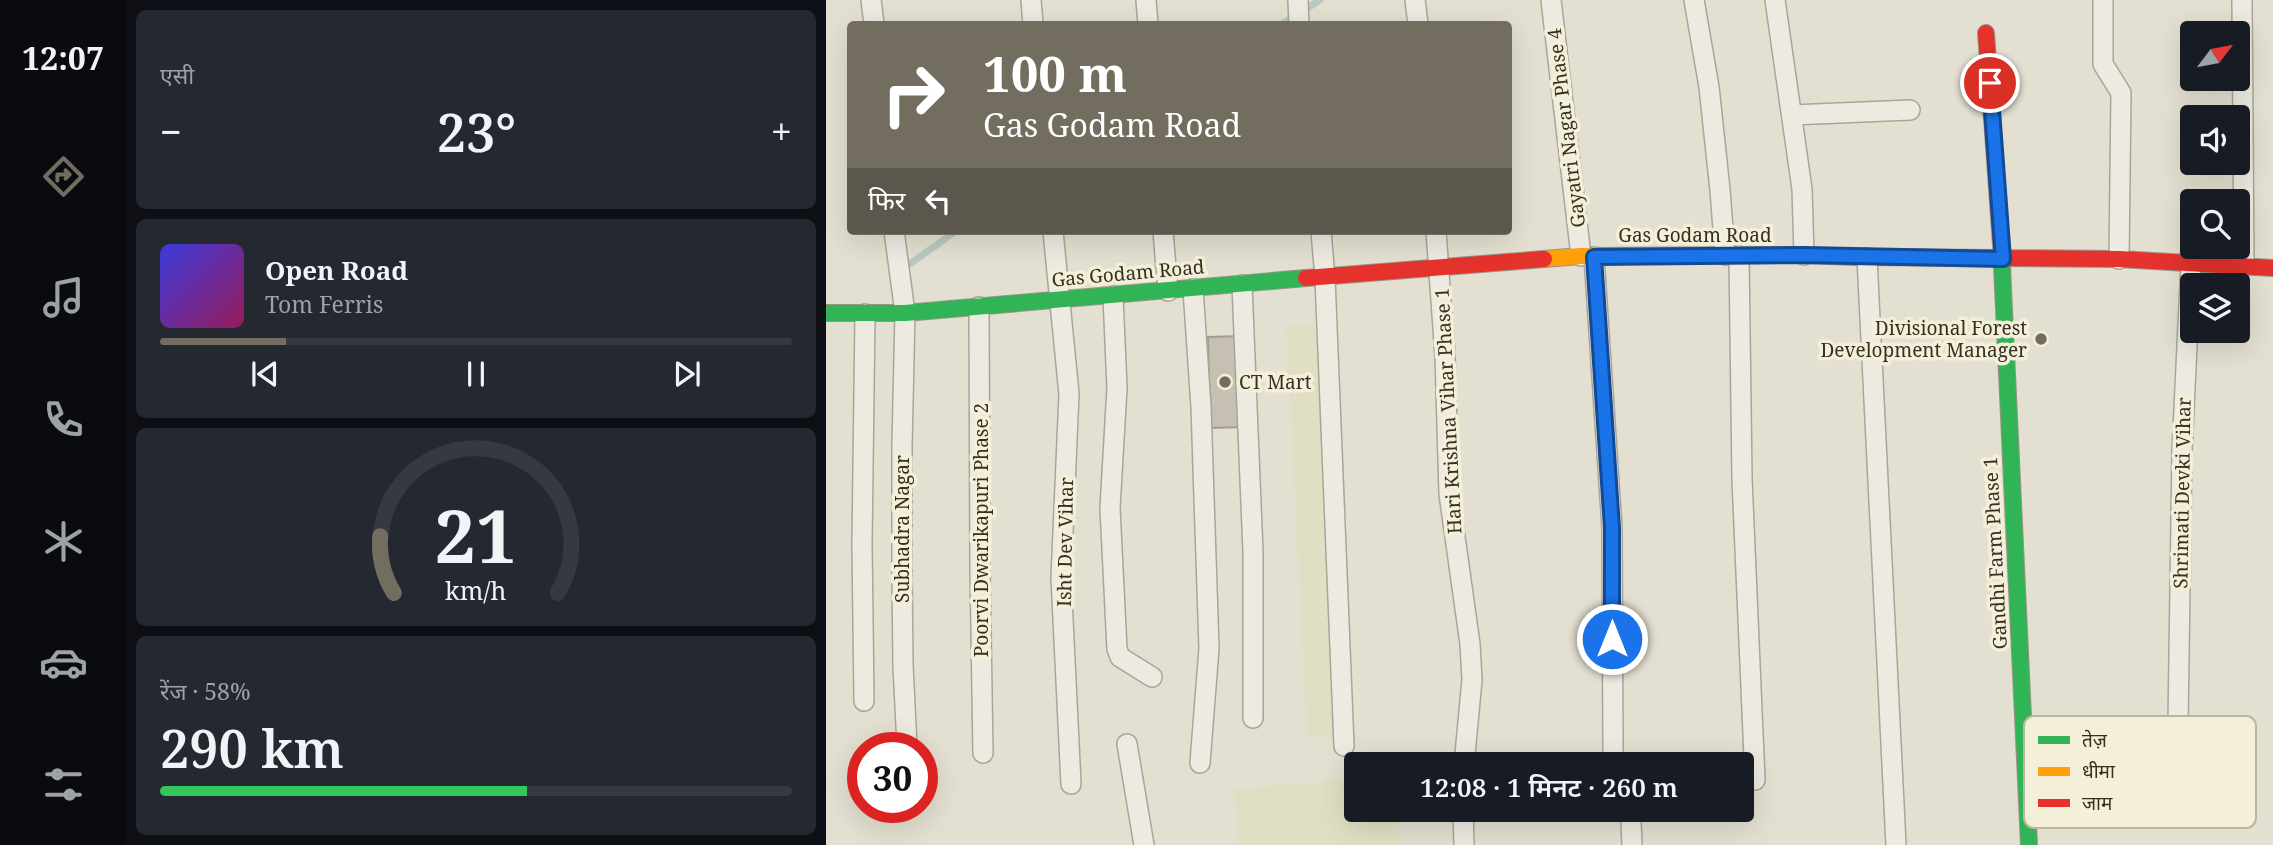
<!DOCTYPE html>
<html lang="hi">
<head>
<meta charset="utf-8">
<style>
  :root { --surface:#171b24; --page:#242831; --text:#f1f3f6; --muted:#9ea1a6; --line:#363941; --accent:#736d5f }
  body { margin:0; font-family:"Noto Serif","Noto Sans Devanagari",serif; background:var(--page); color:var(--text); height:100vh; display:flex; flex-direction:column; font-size:26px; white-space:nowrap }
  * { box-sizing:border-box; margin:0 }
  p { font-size:23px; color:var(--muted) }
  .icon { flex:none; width:38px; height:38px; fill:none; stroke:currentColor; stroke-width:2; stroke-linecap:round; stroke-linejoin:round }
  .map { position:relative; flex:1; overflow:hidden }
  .panel { display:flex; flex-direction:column; gap:10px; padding:10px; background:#0d0f14; width:700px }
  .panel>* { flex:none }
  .top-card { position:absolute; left:21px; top:21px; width:665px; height:214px; border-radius:7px; box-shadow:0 7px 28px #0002; background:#736d5f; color:#fff; overflow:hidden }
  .needle { width:46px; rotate:58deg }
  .buttons { position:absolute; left:1354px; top:21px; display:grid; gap:14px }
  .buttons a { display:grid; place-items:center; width:70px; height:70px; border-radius:7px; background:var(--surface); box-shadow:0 7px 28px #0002; font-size:35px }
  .speed { position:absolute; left:21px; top:732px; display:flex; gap:14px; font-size:35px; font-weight:700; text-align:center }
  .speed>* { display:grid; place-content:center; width:91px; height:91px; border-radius:50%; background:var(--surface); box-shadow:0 7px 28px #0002; line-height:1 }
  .speed .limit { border:10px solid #d22; background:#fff; color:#111 }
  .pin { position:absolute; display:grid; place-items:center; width:60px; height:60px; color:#fff; margin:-30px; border:4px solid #fff; border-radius:50%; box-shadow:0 2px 7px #0007 }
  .me { position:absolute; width:77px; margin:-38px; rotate:0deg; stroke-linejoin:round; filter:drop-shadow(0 0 5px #0008) }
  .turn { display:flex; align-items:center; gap:24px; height:147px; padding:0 21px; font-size:32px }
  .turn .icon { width:91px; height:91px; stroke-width:2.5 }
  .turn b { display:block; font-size:49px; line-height:60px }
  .then { display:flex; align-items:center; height:66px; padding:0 21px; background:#0003; gap:14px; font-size:26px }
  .big { font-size:52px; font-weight:600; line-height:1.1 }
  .panel .card { flex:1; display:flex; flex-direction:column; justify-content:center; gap:10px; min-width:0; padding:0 24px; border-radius:10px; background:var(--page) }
  .panel .dial { align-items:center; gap:0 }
  .dial svg { height:182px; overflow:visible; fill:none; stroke:var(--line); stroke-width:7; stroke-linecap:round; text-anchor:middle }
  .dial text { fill:var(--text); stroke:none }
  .song { display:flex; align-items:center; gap:21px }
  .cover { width:84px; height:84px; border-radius:10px; background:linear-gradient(135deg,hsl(240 70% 55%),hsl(330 70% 35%)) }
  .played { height:7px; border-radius:4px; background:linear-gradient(90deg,var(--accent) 20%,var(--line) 20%) }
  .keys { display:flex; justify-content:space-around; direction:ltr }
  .heat { display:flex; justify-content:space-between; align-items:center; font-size:38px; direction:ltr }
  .charge { height:10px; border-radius:5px; background:linear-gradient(90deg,#34c759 58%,var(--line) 0) }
  .trip { position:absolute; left:518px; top:752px; width:410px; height:70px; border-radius:7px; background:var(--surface); box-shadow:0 7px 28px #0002; font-weight:600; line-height:70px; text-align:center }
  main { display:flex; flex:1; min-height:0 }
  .tabs { display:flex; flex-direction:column; width:126px; justify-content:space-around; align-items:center; background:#090b0e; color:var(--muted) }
  .tabs .icon { width:49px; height:49px }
  .tabs .on { color:var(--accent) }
  .tabs b { font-size:32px; color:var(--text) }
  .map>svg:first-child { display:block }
  .farmland { fill:#e1dfc3 }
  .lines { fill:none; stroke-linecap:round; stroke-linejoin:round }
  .stream { stroke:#bac9c2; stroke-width:7 }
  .building { fill:#c6c0b2; stroke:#a39c90; stroke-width:2 }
  .street-casing { stroke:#a9a599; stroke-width:22 }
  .fast-casing { stroke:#989489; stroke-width:18 }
  .slow-casing { stroke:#989489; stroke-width:18 }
  .jam-casing { stroke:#989489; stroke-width:18 }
  .street { stroke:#eceae1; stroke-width:19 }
  .fast { stroke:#30b455; stroke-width:16 }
  .slow { stroke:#ff9f0a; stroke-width:16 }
  .jam { stroke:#e5322d; stroke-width:16 }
  .route-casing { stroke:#114b97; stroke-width:18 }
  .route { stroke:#1a73e8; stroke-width:12 }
  .poi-dot { fill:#736d5f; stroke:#f3efd8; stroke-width:2.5 }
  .labels { text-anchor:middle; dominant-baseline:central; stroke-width:7; stroke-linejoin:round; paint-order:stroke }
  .street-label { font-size:19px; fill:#372f21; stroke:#f3efd8 }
  .poi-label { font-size:19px; fill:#372f21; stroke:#f3efd8; text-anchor:end }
  .key { fill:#f3efd8; stroke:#bbb5a1; stroke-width:2 }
  .key-label { font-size:19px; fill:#372f21 }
</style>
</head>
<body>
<main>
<nav class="tabs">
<b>12:07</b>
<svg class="icon on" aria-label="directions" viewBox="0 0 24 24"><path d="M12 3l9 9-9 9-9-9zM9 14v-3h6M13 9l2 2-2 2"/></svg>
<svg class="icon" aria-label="music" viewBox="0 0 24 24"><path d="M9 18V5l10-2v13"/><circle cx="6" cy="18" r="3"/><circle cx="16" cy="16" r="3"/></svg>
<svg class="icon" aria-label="phone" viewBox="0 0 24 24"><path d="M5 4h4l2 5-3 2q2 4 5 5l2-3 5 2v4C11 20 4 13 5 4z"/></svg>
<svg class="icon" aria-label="climate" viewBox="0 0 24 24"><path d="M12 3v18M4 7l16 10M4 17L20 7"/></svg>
<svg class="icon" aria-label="car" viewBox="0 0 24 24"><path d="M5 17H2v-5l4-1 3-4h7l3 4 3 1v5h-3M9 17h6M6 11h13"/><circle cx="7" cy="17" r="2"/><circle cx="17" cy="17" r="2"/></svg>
<svg class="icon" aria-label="filters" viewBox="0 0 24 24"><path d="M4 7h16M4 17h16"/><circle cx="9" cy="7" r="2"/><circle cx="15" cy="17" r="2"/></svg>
</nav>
<section class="panel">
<div class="card"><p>एसी</p>
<div class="heat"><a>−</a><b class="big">23°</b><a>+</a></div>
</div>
<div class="card">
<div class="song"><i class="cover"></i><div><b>Open Road</b><p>Tom Ferris</p></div></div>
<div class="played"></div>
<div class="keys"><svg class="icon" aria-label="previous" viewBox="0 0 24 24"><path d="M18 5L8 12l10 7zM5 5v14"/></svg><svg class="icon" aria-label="pause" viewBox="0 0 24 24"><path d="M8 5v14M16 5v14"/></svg><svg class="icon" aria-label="next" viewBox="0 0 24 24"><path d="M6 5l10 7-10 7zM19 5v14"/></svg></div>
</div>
<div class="card dial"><svg viewBox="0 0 100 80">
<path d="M14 69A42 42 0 1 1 86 69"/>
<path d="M14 69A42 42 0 0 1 8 44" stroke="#736d5f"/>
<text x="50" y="56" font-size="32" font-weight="700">21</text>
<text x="50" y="72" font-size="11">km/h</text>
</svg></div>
<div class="card"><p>रेंज · 58%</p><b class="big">290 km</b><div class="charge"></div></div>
</section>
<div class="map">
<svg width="1447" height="845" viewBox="0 0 1447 845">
  <rect width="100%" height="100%" fill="#e3e0d1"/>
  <path class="farmland" d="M 491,323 L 512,736 L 481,737 L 460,326 Z
    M 530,779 L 530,810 L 571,810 L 573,845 L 412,845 L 408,789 Z"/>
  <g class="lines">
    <path class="stream" d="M 456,24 L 494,0
      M 81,266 L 130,231"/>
  </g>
  <path class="building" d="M 414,336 L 418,427 L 384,428 L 382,337 Z"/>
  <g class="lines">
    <defs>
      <path id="street" d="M 45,0 L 48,24
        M 205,0 L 207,24
        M 320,0 L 322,24
        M 472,0 L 473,24
        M 589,0 L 592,24
        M 725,0 L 755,256
        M 868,0 L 883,87 L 894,190 L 899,255
        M 949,0 L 976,189 L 978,255
        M 1277,0 L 1277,64 L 1295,93 L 1293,259
        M 1416,0 L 1418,266
        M 966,115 L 1084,110
        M 68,231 L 79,313 L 76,446 L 76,576 L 77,665 L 81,746
        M 227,231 L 243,394 L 235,578 L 245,784
        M 337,231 L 342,291
        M 495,231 L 499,278 L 518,746
        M 610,231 L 619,356 L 623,494 L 644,644 L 646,680 L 638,765
        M 913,256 L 916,479 L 929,780
        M 768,257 L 786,528 L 787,751 L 790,765
        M 1041,258 L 1070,845
        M 416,285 L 427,552 L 427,718
        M 367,289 L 375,407 L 383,648 L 374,763
        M 287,296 L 291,388 L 284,508 L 291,649 L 294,657 L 326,677
        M 153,307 L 154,569 L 157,753
        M 38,701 L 36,544 L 39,314
        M 1352,724 L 1356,450 L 1365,263
        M 301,744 L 318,845
        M 637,810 L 638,845
        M 802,810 L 805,822 L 806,845"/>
      <path id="fast" d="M 1175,245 L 1203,845
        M 0,313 L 79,313 L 480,278"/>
      <path id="slow" d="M 718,259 L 755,256 L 978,255 L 1030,257"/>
      <path id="jam" d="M 1160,33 L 1175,245
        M 1030,257 L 1293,259 L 1447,268
        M 480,278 L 718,259"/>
    </defs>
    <use href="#street" class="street-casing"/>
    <use href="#fast" class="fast-casing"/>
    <use href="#slow" class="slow-casing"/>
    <use href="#jam" class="jam-casing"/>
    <use href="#street" class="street"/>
    <use href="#fast" class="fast"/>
    <use href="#slow" class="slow"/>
    <use href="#jam" class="jam"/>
  </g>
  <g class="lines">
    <defs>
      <path id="route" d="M 786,639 L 786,528 L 768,257 L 978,255 L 1177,259 L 1164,83"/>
    </defs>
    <use href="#route" class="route-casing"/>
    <use href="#route" class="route"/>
  </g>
  <g class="poi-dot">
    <circle cx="1215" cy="339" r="7"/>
    <circle cx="399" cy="382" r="7"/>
  </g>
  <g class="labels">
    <g class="street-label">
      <text transform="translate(740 128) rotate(-97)">Gayatri Nagar Phase 4</text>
      <text x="869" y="235">Gas Godam Road</text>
      <text transform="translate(302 273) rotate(-5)">Gas Godam Road</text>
      <text transform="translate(622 411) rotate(-93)">Hari Krishna Vihar Phase 1</text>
      <text transform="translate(1356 493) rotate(-89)">Shrimati Devki Vihar</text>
      <text transform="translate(76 529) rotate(-90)">Subhadra Nagar</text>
      <text transform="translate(155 530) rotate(-90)">Poorvi Dwarikapuri Phase 2</text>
      <text transform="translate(239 542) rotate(-89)">Isht Dev Vihar</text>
      <text transform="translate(1169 553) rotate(-93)">Gandhi Farm Phase 1</text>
    </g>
    <g class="poi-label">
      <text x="1201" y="328">Divisional Forest<tspan x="1201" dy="22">Development Manager</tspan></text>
      <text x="413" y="382" text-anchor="start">CT Mart</text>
    </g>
  </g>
  <rect x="1198" y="716" width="232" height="112" rx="10" class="key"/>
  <rect x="1212" y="736" width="32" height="8" fill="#30b455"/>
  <rect x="1212" y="767" width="32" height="9" fill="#ff9f0a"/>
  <rect x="1212" y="799" width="32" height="8" fill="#e5322d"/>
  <g class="key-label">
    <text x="1256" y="747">तेज़</text>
    <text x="1256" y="778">धीमा</text>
    <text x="1256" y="810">जाम</text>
  </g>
</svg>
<div class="buttons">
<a><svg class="needle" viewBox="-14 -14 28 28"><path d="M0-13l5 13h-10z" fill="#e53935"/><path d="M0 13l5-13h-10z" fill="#9ea1a6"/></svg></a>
<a><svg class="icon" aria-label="sound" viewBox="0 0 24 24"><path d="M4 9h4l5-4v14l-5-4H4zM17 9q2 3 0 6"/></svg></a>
<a><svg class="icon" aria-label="search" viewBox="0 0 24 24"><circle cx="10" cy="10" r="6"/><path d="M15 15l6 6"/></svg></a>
<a><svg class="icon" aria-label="layers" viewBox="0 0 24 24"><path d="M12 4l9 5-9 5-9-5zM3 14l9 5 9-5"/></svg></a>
</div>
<div class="speed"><div class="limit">30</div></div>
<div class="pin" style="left:1164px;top:83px;background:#d93025"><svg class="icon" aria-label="arrive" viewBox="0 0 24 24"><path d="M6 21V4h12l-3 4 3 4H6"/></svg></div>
<svg class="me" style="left:786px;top:639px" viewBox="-20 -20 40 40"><circle r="17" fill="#1a73e8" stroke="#fff" stroke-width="3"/><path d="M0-11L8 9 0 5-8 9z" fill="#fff"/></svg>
<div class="trip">12:08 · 1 मिनट · 260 m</div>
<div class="top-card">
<div class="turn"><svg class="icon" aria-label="right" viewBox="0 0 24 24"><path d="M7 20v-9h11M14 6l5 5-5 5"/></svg><div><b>100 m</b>Gas Godam Road</div></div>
<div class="then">फिर<svg class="icon" aria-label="left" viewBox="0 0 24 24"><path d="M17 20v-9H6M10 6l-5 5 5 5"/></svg></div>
</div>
</div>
</main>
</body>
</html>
